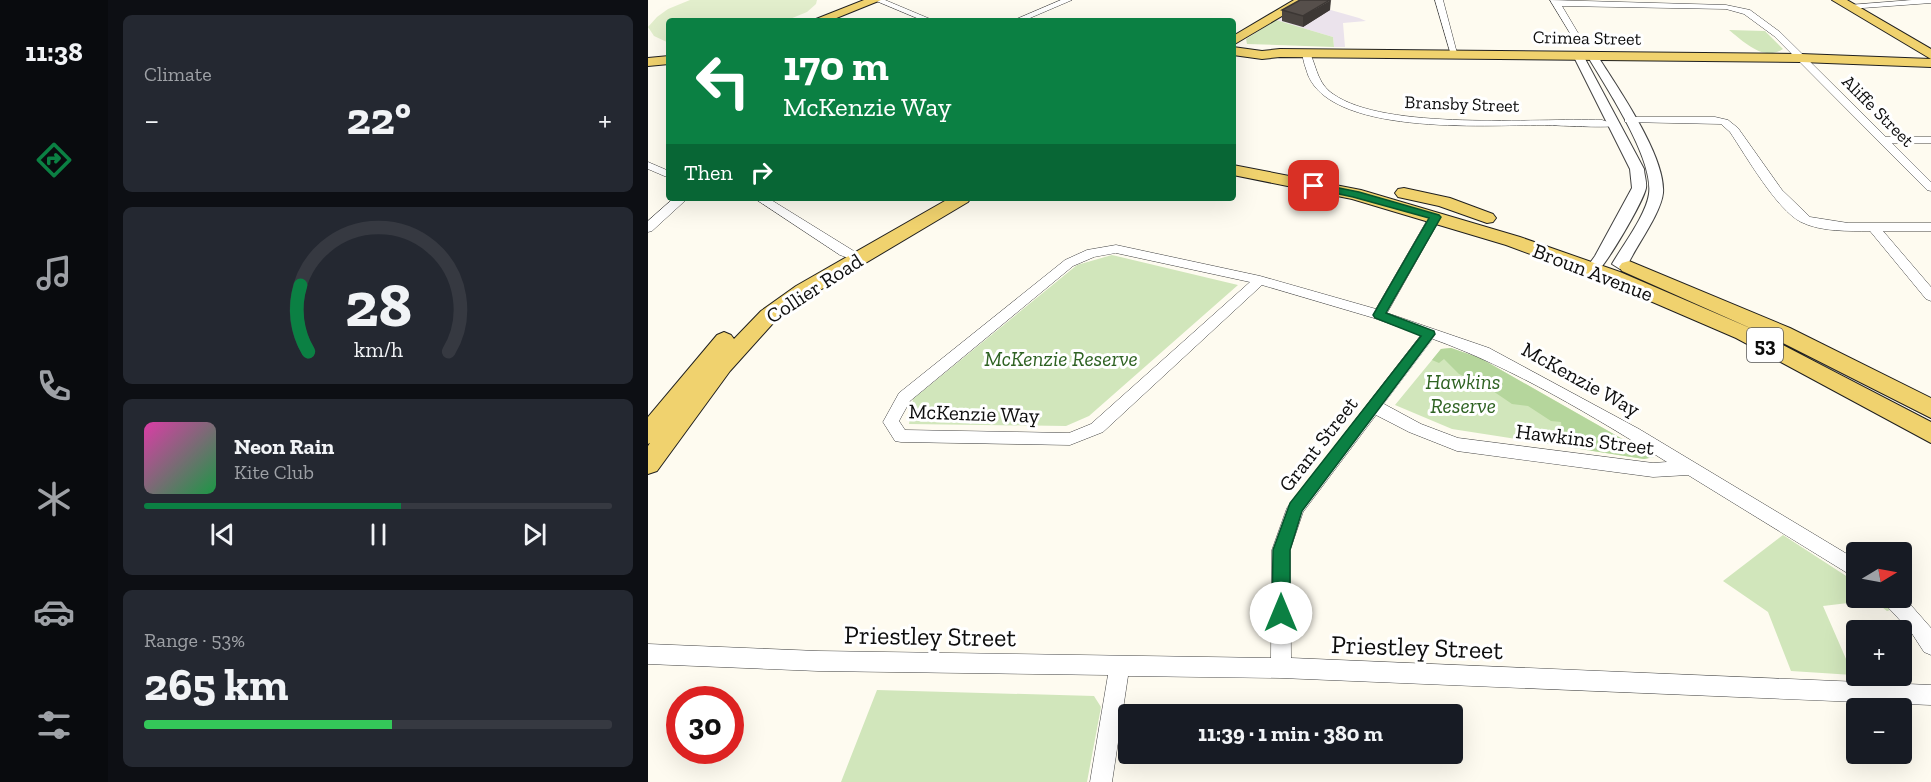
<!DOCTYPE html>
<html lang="en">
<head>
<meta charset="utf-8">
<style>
  :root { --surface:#171b24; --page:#242831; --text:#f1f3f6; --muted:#9ea1a6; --line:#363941; --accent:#0b8043 }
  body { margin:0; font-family:"Zilla Slab",serif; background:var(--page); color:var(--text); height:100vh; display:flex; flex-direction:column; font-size:22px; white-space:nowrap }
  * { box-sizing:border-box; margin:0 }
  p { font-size:20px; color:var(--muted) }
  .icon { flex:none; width:33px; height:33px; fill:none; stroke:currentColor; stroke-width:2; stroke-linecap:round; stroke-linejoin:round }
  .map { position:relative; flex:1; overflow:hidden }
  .drawer { display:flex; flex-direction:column; gap:15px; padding:15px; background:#0d0f14; width:540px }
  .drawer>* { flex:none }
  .banner { position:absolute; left:18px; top:18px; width:570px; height:183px; border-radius:6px; box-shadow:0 6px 24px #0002; background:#0b8043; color:#fff; overflow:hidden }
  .needle { width:39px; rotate:80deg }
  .tools { position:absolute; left:1198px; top:542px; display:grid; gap:12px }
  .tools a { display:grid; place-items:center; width:66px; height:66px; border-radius:6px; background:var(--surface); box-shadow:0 6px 24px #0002; font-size:30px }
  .speed { position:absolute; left:18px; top:686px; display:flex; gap:12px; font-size:30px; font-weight:700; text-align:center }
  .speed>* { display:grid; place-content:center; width:78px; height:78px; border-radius:50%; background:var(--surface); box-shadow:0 6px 24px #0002; line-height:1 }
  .speed .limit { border:9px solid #d22; background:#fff; color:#111 }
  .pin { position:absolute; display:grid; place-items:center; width:51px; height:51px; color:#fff; margin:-26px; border-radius:12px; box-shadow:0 3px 9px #0006 }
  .me { position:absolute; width:66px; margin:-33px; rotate:0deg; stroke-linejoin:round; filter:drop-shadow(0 0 4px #0008) }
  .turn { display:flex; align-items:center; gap:21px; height:126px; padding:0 18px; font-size:27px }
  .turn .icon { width:78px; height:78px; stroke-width:2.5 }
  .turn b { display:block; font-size:42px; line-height:51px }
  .then { display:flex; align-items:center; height:57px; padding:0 18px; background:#0003; gap:12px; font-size:22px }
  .big { font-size:45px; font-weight:800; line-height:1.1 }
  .drawer .widget { flex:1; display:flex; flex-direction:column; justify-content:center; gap:9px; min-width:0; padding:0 21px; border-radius:9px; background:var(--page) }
  .drawer .dial { align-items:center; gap:0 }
  .dial svg { height:156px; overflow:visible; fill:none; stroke:var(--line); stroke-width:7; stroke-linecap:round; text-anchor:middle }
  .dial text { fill:var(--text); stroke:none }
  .song { display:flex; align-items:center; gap:18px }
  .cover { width:72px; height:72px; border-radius:9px; background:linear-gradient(135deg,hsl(320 70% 55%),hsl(140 70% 35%)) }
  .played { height:6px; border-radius:3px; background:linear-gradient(90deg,var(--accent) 55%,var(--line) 55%) }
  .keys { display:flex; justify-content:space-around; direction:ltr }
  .heat { display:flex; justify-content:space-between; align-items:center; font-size:33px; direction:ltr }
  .charge { height:9px; border-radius:4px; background:linear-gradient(90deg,#34c759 53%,var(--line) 0) }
  .trip { position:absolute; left:470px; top:704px; width:345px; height:60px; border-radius:6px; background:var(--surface); box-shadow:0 6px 24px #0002; font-weight:800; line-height:60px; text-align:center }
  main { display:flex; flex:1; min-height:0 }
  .tab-bar { display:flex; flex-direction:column; width:108px; justify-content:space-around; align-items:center; background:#090b0e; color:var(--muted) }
  .tab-bar .icon { width:42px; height:42px }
  .tab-bar .selected { color:var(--accent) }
  .tab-bar b { font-size:27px; color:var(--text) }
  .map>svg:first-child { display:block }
  .industrial { fill:#ebe3ec }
  .green { fill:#d1e6bb }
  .forest { fill:#b5d69c }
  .pitch { fill:#e2eecc }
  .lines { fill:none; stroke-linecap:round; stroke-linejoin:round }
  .minor-casing { stroke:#414141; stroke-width:1 }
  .tertiary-casing { stroke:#414141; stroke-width:2 }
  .primary-casing { stroke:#1f1f1f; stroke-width:2 }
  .minor { fill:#fff; fill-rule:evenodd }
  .tertiary { fill:#fff; fill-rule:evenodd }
  .primary { fill:#f0d26e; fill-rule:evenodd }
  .wall { fill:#4a4440 }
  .shaded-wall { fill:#3c3734 }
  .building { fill:#564f4b; stroke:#3c3734; stroke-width:1.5 }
  .route { fill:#0b8043; stroke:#07532c; stroke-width:1.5 }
  .labels { text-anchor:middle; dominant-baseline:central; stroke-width:6; stroke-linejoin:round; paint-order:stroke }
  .far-street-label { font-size:18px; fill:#0e0e0e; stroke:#fff }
  .shield { fill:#fff; stroke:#565656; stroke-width:1.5 }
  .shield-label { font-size:20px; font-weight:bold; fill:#0e0e0e }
  .street-label { font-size:21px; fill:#0e0e0e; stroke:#fff }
  .park-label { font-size:21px; font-style:italic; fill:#2e6222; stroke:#fff }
  .near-street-label { font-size:26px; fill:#0e0e0e; stroke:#fff }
</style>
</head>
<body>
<main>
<nav class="tab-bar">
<b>11:38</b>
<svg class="icon selected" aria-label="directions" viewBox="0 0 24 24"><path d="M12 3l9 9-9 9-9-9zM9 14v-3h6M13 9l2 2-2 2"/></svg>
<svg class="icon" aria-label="music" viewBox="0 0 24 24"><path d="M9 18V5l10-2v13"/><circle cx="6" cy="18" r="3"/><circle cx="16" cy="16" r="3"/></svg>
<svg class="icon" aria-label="phone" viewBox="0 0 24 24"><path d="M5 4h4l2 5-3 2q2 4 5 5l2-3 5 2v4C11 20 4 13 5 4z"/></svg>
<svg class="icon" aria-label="climate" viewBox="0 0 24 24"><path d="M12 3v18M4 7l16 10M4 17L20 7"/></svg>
<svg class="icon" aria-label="car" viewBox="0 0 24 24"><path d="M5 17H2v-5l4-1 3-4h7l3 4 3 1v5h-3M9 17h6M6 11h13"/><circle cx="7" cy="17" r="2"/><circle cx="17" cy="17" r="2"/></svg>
<svg class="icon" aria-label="filters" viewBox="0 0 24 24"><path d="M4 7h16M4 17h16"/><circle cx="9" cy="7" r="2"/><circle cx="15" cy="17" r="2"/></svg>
</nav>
<section class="drawer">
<div class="widget"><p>Climate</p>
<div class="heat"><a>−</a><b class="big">22°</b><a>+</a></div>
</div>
<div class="widget dial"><svg viewBox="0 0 100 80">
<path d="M14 69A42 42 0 1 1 86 69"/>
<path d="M14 69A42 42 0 0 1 10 35" stroke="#0b8043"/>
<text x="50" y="56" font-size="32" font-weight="700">28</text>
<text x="50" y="72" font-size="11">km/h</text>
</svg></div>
<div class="widget">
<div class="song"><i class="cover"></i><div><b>Neon Rain</b><p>Kite Club</p></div></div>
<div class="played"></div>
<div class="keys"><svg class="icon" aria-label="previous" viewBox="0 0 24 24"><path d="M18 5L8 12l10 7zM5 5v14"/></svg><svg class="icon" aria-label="pause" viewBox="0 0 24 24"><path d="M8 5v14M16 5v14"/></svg><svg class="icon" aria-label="next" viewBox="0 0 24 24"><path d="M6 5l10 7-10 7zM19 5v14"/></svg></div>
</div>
<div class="widget"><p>Range · 53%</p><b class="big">265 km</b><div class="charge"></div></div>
</section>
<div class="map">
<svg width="1283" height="782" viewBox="0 0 1283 782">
  <rect width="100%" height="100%" fill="#fefbf0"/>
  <path class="industrial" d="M 658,3 L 711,18 L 718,21 L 695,23 L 697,47 L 686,47 L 685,37 L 628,20 Z"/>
  <path class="green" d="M 628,20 L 685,37 L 686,47 L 599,44 L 598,39 Z
    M 1081,30 L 1117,31 L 1135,49 C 1116,62 1096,42 1081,30 Z
    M 464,255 L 590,285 L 441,416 L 418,426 L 261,424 L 265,399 L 429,265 Z
    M 803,348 L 832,358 L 1006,457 L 996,459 L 804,429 L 747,405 L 793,349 Z
    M 1135,535 L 1209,583 L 1209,597 L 1228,597 L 1242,610 L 1239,611 L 1225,600 L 1175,606 L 1205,675 L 1143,671 L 1120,612 L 1075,581 Z
    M 229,690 L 446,696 L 453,707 L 439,782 L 193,782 Z"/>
  <path class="forest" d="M 803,348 L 832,358 L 1006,457 L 996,459 L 913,446 L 911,438 L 914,432 L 913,422 L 903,421 L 880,406 L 864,404 L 842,389 L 811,374 L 796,359 L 791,363 L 784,360 L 793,349 Z"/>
  <path class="pitch" d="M 42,0 L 169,0 L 168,4 L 159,12 L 137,21 L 21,21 L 21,43 L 6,36 L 0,27 L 9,17 L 20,9 Z"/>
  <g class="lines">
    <defs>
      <path id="minor" d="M 226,0 L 237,0 L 287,21 L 276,21 Z
        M 413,0 L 424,0 L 375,21 L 364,21 Z
        M 787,0 L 795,0 L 810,57 L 803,55 Z
        M 902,0 L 1078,5 L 1102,10 L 1132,32 L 1238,137 L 1283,137 L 1283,143 L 1244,143 L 1283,182 L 1283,191 L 1279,190 L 1126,36 L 1096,14 L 1078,9 L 914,6 L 933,38 L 929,41 L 925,38 Z
        M 1264,0 L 1283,0 L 1283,3 L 1201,9 L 1197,7 L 1201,5 Z
        M 655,51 L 661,51 C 669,67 669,83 685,94 C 737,131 888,118 954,120 L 970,125 C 966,129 905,125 894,125 C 839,125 675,137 658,69 C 656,63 654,57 655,51 Z
        M 981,117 L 1067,117 L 1080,120 L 1090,128 L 1134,190 L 1162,217 L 1200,223 L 1283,223 L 1283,231 L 1235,231 L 1283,287 L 1283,301 L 1278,299 L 1222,231 C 1201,231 1173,232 1153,222 C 1129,210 1098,156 1082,132 L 1073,124 L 977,122 L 977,118 Z
        M 0,162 L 21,171 L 21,178 L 0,169 Z
        M 26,198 L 40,198 L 4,231 L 0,232 L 0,221 Z
        M 106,198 L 120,198 L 217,258 L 211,262 L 192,255 Z
        M 787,213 L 793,217 L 739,313 L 841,348 L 991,429 L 1209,560 L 1209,579 L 1040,475 L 1005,477 L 809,451 L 761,432 L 728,415 L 655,512 L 642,550 L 643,658 L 1283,685 L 1283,705 L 633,678 L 480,676 L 464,782 L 442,782 L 460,675 L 170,671 L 0,664 L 0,644 L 170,651 L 623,658 L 624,550 L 639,508 L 773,335 L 726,318 L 614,285 L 455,432 L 422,445 L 253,442 L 247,441 L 235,422 L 251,393 L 417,260 L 439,250 L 468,245 L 612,276 L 728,309 L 781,217 ZM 468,253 L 602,282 L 443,424 L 421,433 L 257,430 L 251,421 L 262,401 L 425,266 L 446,257 ZM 785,339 C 866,368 946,417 1019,462 L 1005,463 L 810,438 L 773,424 L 736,404 Z
        M 1254,595 L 1283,628 L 1283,655 L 1276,652 L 1263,632 L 1236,603 L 1234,597 L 1254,597 Z"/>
      <path id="tertiary" d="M 930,52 L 935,55 L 996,169 C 996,174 999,182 998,188 C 996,200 955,272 945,275 L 937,270 L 947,256 L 984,188 L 982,169 L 925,55 Z
        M 944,52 L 949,55 C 969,87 1018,156 1015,193 C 1013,213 989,245 980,264 L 972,269 L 964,264 C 975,245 998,215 1001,194 C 1006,158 957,86 939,55 Z"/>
      <path id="primary" d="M 216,0 L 233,0 L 181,21 L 163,21 Z
        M 646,0 L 661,0 L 585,45 L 585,36 Z
        M 1184,0 L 1199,0 L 1283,49 L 1283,67 L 1153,62 L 632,57 L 614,59 L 585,55 L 585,47 L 614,51 L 632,49 L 1153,54 L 1283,59 Z
        M 21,56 L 21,64 L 0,66 L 0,58 Z
        M 585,165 L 713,190 L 872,237 L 972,272 L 1102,328 L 1283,422 L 1283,443 L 1088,338 L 958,282 L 858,245 L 704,199 L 585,175 Z
        M 756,188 L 802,198 L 845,214 L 848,218 L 845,222 L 839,223 L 791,206 L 750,197 L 747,193 L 750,189 Z
        M 302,198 L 323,198 L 320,202 L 162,296 L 127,321 L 82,371 L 9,471 L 0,474 L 0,446 L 2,443 L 0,444 L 0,417 L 69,335 L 76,332 L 83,335 L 86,339 L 113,311 L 148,286 Z
        M 981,261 L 1142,328 L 1283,398 L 1283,418 L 1127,339 L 974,271 L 971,267 L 974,263 Z"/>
    </defs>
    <use href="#minor" class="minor-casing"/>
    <use href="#tertiary" class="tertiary-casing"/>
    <use href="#primary" class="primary-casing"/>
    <use href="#minor" class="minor"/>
    <use href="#tertiary" class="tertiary"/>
    <use href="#primary" class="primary"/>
  </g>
  <path class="wall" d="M 634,10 L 682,10 L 655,27 L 634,21 Z"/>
  <path class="shaded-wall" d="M 683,0 L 682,10 L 655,27 L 655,16 Z"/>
  <path class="building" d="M 652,0 L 682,0 L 655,16 L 634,10 Z"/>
  <path class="route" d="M 666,183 L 711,192 L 791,215 L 793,217 L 738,313 L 786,331 L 787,334 L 654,511 L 642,550 L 642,613 L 639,619 L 633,622 L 627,619 L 624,613 L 625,550 L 642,503 L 773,336 L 727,318 L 725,315 L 781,218 L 705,197 L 663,188 L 661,186 Z"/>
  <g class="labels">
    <g class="far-street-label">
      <text transform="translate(939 38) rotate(1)">Crimea Street</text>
      <text transform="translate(814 104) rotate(2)">Bransby Street</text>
      <text transform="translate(1230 111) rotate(45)">Aliffe Street</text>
    </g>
    <rect class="shield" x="1099" y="328" width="36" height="34" rx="4.5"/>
    <g class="shield-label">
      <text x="1117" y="345">53</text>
    </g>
    <g class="street-label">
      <text transform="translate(945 272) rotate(21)">Broun Avenue</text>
      <text transform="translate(166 288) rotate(-33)">Collier Road</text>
      <text transform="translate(933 379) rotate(29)">McKenzie Way</text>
      <text transform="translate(326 413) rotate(2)">McKenzie Way</text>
      <text transform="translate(937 439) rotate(7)">Hawkins Street</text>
      <text transform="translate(670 444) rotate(-52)">Grant Street</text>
    </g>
    <g class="park-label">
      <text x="413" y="358">McKenzie Reserve</text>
      <text x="815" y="381">Hawkins<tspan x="815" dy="24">Reserve</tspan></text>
    </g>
    <g class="near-street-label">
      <text transform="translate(282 636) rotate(1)">Priestley Street</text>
      <text transform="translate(769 647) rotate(2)">Priestley Street</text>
    </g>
  </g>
</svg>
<div class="tools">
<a><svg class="needle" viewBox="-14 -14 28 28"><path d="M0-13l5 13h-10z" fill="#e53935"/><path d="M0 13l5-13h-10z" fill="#9ea1a6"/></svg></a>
<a>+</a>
<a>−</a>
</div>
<div class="speed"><div class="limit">30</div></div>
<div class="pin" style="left:666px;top:186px;background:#d93025"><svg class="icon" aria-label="arrive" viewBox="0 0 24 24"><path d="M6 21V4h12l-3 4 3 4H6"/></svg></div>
<svg class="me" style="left:633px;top:613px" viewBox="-20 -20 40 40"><circle r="19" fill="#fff"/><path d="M0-13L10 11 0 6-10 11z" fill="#0b8043"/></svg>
<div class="trip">11:39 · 1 min · 380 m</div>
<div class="banner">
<div class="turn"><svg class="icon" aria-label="left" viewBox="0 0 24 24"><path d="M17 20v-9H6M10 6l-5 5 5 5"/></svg><div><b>170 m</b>McKenzie Way</div></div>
<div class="then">Then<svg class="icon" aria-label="right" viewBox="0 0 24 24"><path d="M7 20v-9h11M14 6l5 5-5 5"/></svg></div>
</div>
</div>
</main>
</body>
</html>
